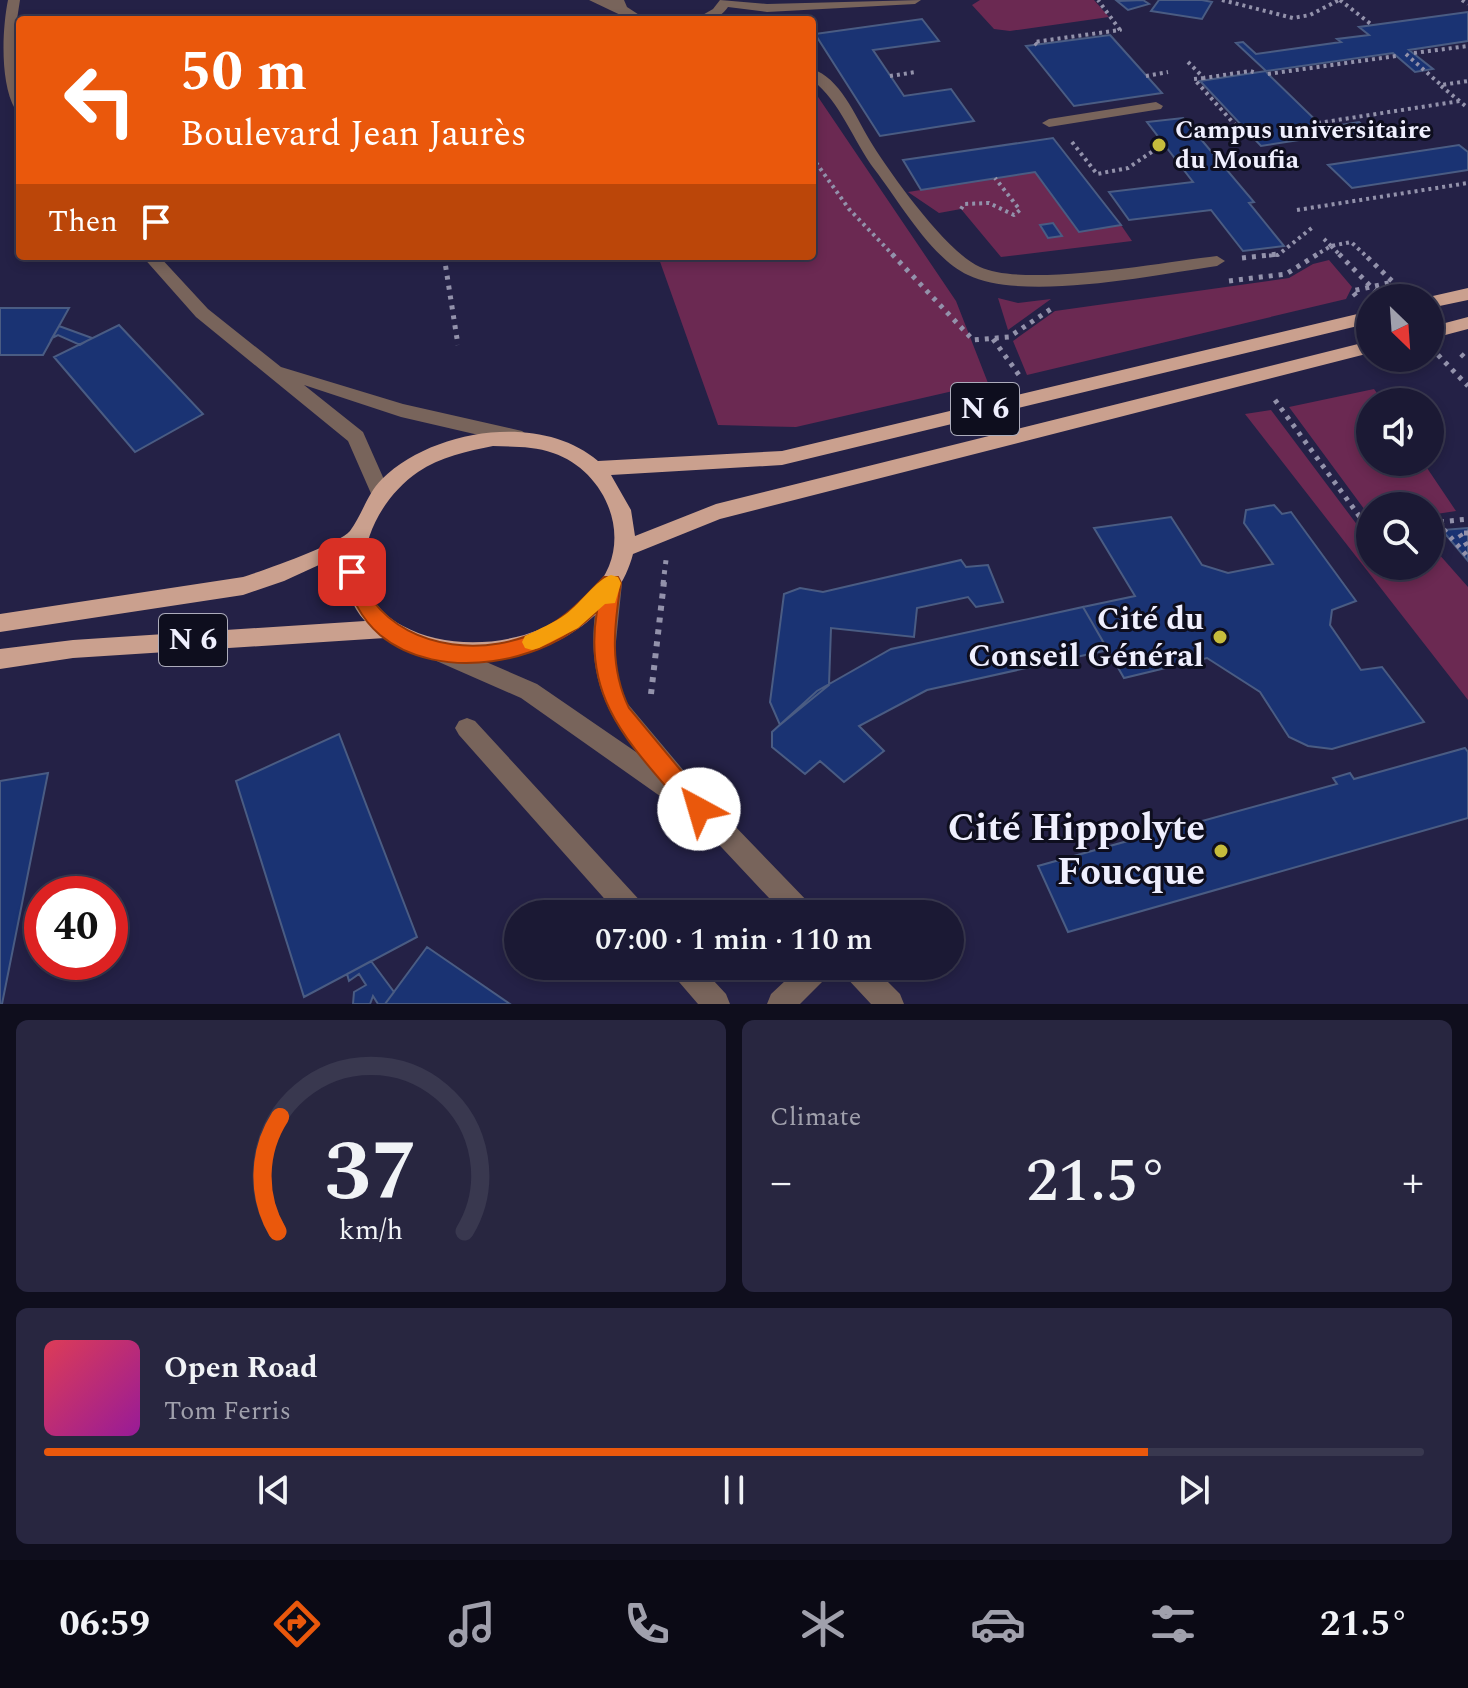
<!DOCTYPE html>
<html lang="en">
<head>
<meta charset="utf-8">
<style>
  :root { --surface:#1b1934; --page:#282640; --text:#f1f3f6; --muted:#a0a0ac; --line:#39384f; --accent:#ea580c }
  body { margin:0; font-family:Spectral,serif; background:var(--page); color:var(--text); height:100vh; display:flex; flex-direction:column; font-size:30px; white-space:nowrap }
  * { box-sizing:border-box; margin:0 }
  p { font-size:26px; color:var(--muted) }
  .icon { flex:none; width:44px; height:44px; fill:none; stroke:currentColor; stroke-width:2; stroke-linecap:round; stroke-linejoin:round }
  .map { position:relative; height:1004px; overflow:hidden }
  .panel { display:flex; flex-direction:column; gap:16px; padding:16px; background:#0f0e1d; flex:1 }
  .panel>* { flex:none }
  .hud { position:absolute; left:16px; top:16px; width:800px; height:244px; border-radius:8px; box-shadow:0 4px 12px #0003,0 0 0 2px var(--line); background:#ea580c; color:#fff; overflow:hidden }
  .needle { width:52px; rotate:155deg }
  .tools { position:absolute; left:1356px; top:284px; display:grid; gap:16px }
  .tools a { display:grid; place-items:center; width:88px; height:88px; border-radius:50%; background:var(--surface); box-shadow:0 4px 12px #0003,0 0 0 2px var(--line); font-size:40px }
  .speed { position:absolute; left:24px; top:876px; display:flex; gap:16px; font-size:40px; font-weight:700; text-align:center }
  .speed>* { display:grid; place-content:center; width:104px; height:104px; border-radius:50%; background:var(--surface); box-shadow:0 4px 12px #0003,0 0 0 2px var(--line); line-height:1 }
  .speed .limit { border:12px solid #d22; background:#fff; color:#111 }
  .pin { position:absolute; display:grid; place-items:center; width:68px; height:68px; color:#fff; margin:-34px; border-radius:16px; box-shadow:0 4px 12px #0006 }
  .me { position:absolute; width:88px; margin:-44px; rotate:321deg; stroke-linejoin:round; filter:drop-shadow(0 0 6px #0008) }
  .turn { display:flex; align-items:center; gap:28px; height:168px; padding:0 32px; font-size:36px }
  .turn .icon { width:104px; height:104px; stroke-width:2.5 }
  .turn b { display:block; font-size:56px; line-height:68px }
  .then { display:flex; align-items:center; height:76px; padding:0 32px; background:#0003; gap:16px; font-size:30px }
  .big { font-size:60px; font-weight:600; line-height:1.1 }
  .panel .card { flex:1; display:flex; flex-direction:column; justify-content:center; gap:12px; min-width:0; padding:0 28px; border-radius:12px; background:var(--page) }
  .panel .dial { align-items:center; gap:0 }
  .dial svg { height:208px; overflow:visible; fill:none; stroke:var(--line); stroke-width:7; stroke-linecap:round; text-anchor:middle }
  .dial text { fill:var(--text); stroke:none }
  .song { display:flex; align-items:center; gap:24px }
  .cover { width:96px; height:96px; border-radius:12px; background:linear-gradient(135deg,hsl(350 70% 55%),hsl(300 70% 35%)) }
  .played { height:8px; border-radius:4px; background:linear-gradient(90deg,var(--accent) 80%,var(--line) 80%) }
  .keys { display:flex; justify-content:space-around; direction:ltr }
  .heat { display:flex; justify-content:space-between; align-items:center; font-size:44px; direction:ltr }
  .panel .tiles { flex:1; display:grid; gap:16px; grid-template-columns:1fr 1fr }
  .card:last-child { grid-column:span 2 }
  .trip { position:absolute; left:504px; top:900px; width:460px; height:80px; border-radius:40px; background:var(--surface); box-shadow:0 4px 12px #0003,0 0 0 2px var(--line); font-weight:600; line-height:80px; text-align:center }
  .dock { display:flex; height:128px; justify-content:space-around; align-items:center; background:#0b0a15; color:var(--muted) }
  .dock .icon { width:56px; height:56px }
  .dock .on { color:var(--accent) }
  .dock b { font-size:36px; color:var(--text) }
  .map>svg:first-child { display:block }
  .green { fill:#6b2952 }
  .building { fill:#1a3373; stroke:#4a5c83; stroke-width:2 }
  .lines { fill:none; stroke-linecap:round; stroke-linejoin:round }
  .path-far2 { stroke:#9392ab; stroke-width:4; stroke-dasharray:3 4; stroke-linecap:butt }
  .path-far1 { stroke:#9392ab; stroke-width:5; stroke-dasharray:4 6; stroke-linecap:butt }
  .path { stroke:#9392ab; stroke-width:6; stroke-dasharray:5 7; stroke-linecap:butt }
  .minor { fill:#78645b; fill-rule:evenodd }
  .major { fill:#caa08e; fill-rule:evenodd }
  .path-bridge-far1 { stroke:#9392ab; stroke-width:4; stroke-dasharray:3 4; stroke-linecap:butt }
  .path-bridge { stroke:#9392ab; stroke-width:5; stroke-dasharray:4 6; stroke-linecap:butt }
  .route { fill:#ea580c; stroke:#983908; stroke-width:2 }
  .slow { fill:#f59e0b }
  .poi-dot { fill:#c6bc3c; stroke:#0e0e1e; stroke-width:3 }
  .labels { text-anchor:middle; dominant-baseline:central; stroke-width:6; stroke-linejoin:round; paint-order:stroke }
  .far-poi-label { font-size:26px; font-weight:bold; fill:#efeffe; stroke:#0e0e1e; text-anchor:start }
  .shield { fill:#0e0e1e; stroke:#acacbb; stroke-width:2 }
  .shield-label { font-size:30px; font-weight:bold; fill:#efeffe }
  .poi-label { font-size:32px; font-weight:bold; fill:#efeffe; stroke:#0e0e1e; text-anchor:end }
  .near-poi-label { font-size:38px; font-weight:bold; fill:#efeffe; stroke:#0e0e1e; text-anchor:end }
</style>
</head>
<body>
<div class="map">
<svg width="1468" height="1004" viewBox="0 0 1468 1004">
  <rect width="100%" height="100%" fill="#242146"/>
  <path class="green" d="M 980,0 L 1094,0 L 1109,17 L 1010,31 L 994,29 L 972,5 Z
    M 812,88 L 956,301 L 988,383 L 796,427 L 718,425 L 658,256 L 812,256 Z
    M 1035,172 L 1078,231 L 1121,225 L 1132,241 L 1001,257 L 961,209 L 939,213 L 908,192 Z
    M 1329,260 L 1352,287 L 1346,299 L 1027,375 L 1013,341 L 1055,311 L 1289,278 L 1313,264 Z
    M 998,298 L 1018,303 L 1051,299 L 1008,330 Z
    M 1374,389 L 1383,402 L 1370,402 L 1370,462 L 1423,462 L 1456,511 L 1430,515 L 1430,506 L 1370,506 L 1370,517 L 1289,407 Z
    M 1271,410 L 1370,542 L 1370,566 L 1430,566 L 1430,544 L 1468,587 L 1468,700 L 1245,414 Z"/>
  <path class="building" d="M 1143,0 L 1149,4 L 1128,10 L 1117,1 Z
    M 1159,0 L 1202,0 L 1212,2 L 1202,19 L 1151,11 Z
    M 1468,12 L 1468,41 L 1409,50 L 1433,69 L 1415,72 L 1393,53 L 1266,71 L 1236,43 L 1243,42 L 1256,54 L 1341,42 L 1337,39 L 1369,35 L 1359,27 Z
    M 922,19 L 939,41 L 873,50 L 904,96 L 951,89 L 974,121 L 880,136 L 815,34 Z
    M 1110,35 L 1162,93 L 1074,106 L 1026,46 Z
    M 1266,71 L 1268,74 L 1331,135 L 1261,146 L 1200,81 Z
    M 1183,118 L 1254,202 L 1249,203 L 1284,246 L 1243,251 L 1211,210 L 1129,220 L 1109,192 L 1193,182 L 1147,122 Z
    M 1359,122 L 1371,133 L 1352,136 L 1341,125 Z
    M 1053,138 L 1121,225 L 1079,232 L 1035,172 L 921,190 L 903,160 Z
    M 1459,145 L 1468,152 L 1468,170 L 1352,188 L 1328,165 Z
    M 1053,223 L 1062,236 L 1048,238 L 1040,225 Z
    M 0,308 L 69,308 L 43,355 L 0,355 Z
    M 119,325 L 203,414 L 135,452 L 54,357 Z
    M 59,326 L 92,338 L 80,345 L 58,335 L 52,338 Z
    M 1274,505 L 1282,514 L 1291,512 L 1356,601 L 1332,610 L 1330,625 L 1361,670 L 1382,667 L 1424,722 L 1332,749 L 1308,746 L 1289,737 L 1260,692 L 1207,658 L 1124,678 L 1083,607 L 1135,596 L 1094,528 L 1171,517 L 1202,565 L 1228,573 L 1273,564 L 1244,523 L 1246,510 Z
    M 1468,528 L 1468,561 L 1442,530 Z
    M 961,560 L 966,567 L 988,565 L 1003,602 L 976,607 L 968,597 L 917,608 L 914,637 L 831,628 L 829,685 L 780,725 L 770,702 L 784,594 L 800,588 L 823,592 Z
    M 1083,607 L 1108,650 L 927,690 L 859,726 L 884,751 L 844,782 L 820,761 L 805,774 L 772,747 L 772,732 L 817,691 L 891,649 Z
    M 339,734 L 417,937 L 304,997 L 236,781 Z
    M 1465,748 L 1468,752 L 1468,818 L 1068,932 L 1038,866 L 1142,837 L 1138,829 L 1158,824 L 1162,832 L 1337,784 L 1333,778 L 1350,773 L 1354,779 Z
    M 48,773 L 2,1004 L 0,1004 L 0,781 Z
    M 427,947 L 510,1004 L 385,1004 Z
    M 371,961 L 394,992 L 385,1004 L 378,1004 L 373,996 L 370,1004 L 353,1004 L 354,992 L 366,985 L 359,974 L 349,981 L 347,974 Z"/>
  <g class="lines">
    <path class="path-far2" d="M 1222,0 L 1293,18 L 1310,15 L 1339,0
      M 1340,0 L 1372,25
      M 1462,0 L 1468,4
      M 1037,45 L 1034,42 L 1120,30 L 1098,0
      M 1414,53 L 1468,46
      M 1406,54 L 1441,85 L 1468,81
      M 1188,62 L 1204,78 L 1250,71 L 1257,73
      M 1268,74 L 1396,56
      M 890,76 L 916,72
      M 1146,76 L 1168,72
      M 1204,78 L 1194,79 L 1245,136 L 1230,139
      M 1441,86 L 1468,108
      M 1318,123 L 1460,101
      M 1072,142 L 1097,174 L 1128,168 L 1153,151
      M 812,157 L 849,209 L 894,256
      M 961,209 L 964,204 L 989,203 L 1014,215 L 1020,210 L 995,178
      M 1297,210 L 1468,183
      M 1324,239 L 1331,246
      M 1262,256 L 1278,255 L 1313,227
      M 1314,256 L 1331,246 L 1351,242 L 1366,256"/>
    <path class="path-far1" d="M 892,254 L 973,340 L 1009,337 L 1054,307
      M 444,256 L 458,345
      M 1242,258 L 1279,254
      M 1229,281 L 1286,274 L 1318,254
      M 1356,296 L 1352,291 L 1393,282 L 1364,254
      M 993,339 L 1019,375
      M 1461,354 L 1468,361
      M 1438,355 L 1468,386
      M 1275,400 L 1370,531
      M 1437,522 L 1468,557
      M 1430,523 L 1468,519
      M 1468,533 L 1459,533 L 1468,547
      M 663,584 L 666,560"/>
    <path class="path" d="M 651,694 L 664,582"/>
    <path class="minor" d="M 8,0 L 20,0 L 15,32 L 20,74 L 20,110 L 15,109 C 0,82 2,30 8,0 Z
      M 589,0 L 624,0 L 627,7 L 647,20 L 631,20 Z
      M 720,0 L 767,4 L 921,0 L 915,4 L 767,12 L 728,7 C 719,20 709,20 694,20 L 713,9 Z
      M 812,69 C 840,78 855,115 869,139 C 888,171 947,253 980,267 C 1025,288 1164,262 1217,256 L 1225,261 L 1217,266 C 1154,275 1024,302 968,275 C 931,258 899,201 875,170 C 853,141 841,102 812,80 Z
      M 1156,102 L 1163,106 L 1161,109 L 1049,127 L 1042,123 L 1049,119 Z
      M 142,256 L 159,256 L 208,309 L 281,367 L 403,404 L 522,431 L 532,438 L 522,445 L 401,417 L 304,385 L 363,432 L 390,493 L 387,498 L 373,498 L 348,441 L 196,317 Z
      M 611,574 L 618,577 L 622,583 L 615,651 L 618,679 L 627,703 L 700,790 L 811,905 L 815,914 L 784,914 L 680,803 L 667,801 L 521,698 L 432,659 L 429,652 L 432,645 L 440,642 L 537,684 L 639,754 C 603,711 588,670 595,614 C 597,602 598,588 604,577 Z
      M 467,718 L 475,721 L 644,905 L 648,914 L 618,914 L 459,735 L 455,728 L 459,721 Z
      M 669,966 L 700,966 L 726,994 L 730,1004 L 698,1004 L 673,975 Z
      M 801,966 L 833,966 L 829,975 L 800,1004 L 767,1004 L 771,994 Z
      M 840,966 L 872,966 L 900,994 L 904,1004 L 871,1004 L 844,975 Z"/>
    <path class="major" d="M 1468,288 L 1468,300 L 1430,308 L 1430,298 L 1424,298 Z
      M 1370,311 L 1370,323 L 782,465 L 611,475 L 631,510 L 635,536 L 716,504 L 1370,341 L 1370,353 L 720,519 L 633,554 C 615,624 535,663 468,663 C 438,663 411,653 385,638 L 73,658 L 0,669 L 0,649 L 73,640 L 365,621 C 349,604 341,576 345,553 L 284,581 L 243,595 L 0,632 L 0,614 L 243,577 C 262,571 339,544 350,531 C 362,515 367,494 382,479 C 433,429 541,412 598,461 L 782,451 ZM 493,446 C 513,447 534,446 553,453 C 598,468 627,521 609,566 C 578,639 467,661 403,626 C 335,590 368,506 418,472 C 440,457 468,451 493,446 Z
      M 1468,317 L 1468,329 L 1430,339 L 1430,327 Z"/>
    <path class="path-bridge-far1" d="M 1331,246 L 1341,256"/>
    <path class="path-bridge" d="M 1339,254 L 1382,298"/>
  </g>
  <path class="route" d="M 352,564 L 359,566 C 365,577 366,591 373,601 C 411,651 489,657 543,629 C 567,617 586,596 604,577 L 618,577 L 621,583 C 614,626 609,667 629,708 L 707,802 L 710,809 L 707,816 L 699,820 L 691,816 C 637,750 581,705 597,611 C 547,664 439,684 380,635 C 360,618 351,596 343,572 L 346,566 Z"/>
  <path class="slow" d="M 611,575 L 618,577 L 621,583 L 615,603 L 605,604 L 578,628 L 539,648 L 532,650 L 525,648 L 522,642 L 525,636 C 539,629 554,623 566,614 C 580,604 597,579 611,575 Z"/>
  <g class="poi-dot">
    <circle cx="1159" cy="145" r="8"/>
    <circle cx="1220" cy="637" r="8"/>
    <circle cx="1221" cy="851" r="8"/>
  </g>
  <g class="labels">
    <g class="far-poi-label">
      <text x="1175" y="130">Campus universitaire<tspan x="1175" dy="30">du Moufia</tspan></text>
    </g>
    <g class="shield">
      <rect x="951" y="383" width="68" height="52" rx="6"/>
      <rect x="159" y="614" width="68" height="52" rx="6"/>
    </g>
    <g class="shield-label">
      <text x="985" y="409">N 6</text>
      <text x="193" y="640">N 6</text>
    </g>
    <g class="poi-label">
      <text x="1204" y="619">Cité du<tspan x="1204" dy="37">Conseil Général</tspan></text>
    </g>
    <g class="near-poi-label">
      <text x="1205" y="829">Cité Hippolyte<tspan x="1205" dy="44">Foucque</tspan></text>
    </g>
  </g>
</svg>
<div class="tools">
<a><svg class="needle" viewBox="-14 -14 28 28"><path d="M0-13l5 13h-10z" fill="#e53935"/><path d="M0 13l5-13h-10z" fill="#a0a0ac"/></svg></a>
<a><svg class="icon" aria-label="sound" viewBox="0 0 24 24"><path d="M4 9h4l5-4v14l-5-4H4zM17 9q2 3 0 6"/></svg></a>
<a><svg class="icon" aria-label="search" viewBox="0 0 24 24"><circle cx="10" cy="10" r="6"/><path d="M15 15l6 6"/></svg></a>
</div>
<div class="speed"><div class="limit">40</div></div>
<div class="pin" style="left:352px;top:572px;background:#d93025"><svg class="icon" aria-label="arrive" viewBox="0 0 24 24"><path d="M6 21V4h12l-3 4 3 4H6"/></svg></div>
<svg class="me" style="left:699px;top:809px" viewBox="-20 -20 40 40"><circle r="19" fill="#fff"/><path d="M0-13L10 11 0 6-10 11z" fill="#ea580c"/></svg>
<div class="trip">07:00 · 1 min · 110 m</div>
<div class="hud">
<div class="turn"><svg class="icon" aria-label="left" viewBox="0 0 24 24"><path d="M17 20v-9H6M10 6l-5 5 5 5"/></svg><div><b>50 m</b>Boulevard Jean Jaurès</div></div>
<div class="then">Then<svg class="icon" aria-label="arrive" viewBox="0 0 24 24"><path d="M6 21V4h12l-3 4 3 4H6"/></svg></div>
</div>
</div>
<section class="panel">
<div class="tiles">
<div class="card dial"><svg viewBox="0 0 100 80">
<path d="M14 69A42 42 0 1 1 86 69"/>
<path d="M14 69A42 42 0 0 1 15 25" stroke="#ea580c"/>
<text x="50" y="56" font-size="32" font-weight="700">37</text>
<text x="50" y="72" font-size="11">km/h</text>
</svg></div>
<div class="card"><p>Climate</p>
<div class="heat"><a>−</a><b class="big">21.5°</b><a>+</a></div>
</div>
<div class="card">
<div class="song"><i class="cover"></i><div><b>Open Road</b><p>Tom Ferris</p></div></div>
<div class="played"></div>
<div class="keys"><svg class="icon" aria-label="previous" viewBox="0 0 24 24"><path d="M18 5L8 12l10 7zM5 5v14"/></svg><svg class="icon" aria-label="pause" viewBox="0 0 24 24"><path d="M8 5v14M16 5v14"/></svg><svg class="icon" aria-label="next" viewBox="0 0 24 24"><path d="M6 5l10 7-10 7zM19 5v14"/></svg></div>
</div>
</div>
</section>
<nav class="dock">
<b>06:59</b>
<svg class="icon on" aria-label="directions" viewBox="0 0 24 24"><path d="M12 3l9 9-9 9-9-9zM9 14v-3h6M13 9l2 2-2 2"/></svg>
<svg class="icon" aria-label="music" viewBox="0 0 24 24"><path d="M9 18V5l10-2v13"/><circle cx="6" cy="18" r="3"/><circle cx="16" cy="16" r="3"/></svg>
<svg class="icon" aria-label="phone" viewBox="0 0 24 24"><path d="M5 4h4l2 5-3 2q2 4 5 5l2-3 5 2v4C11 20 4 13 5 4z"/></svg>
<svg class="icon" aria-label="climate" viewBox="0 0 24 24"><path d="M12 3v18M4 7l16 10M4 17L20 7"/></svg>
<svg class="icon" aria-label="car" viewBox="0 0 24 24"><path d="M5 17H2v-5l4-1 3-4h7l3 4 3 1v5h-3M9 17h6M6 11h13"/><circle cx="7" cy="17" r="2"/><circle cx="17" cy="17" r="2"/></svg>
<svg class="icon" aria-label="filters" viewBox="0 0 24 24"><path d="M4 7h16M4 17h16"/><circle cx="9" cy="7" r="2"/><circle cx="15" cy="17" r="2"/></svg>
<b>21.5°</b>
</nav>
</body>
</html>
